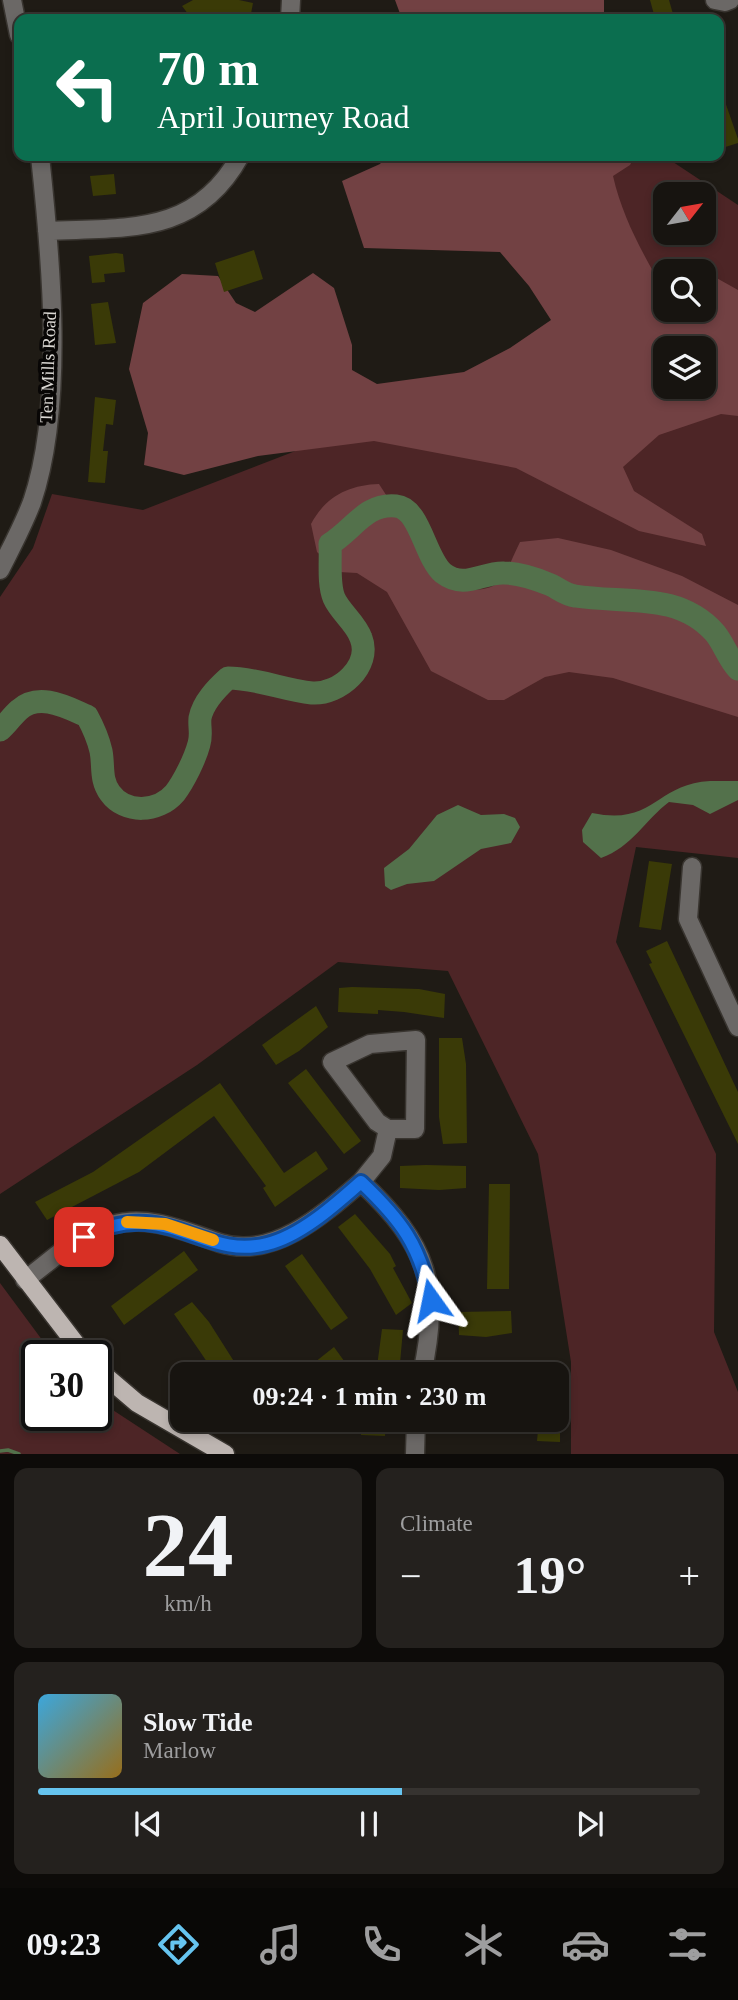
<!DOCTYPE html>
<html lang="en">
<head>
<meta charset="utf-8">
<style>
  :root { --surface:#171410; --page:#24211e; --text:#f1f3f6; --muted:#9e9e9f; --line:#363330; --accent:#66c4ef }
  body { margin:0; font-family:Georgia,serif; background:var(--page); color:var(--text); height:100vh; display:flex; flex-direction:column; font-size:26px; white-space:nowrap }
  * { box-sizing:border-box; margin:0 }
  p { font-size:23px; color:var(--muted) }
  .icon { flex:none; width:38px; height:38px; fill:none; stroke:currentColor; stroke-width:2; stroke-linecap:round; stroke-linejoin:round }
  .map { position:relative; height:1454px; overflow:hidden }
  .side { display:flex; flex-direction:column; gap:14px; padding:14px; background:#0d0b09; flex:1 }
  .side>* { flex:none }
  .hud { position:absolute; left:14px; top:14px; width:710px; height:147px; border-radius:14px; box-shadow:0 4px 10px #0003,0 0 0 2px var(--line); background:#0b6e4f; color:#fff; overflow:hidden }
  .needle { width:46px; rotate:59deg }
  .buttons { position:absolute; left:653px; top:182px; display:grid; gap:14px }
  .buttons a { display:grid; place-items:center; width:63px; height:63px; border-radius:14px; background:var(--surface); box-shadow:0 4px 10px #0003,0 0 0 2px var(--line); font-size:35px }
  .speed { position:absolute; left:21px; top:1340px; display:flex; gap:14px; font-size:35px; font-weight:700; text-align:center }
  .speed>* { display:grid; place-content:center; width:91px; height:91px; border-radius:50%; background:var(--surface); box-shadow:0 4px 10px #0003,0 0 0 2px var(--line); line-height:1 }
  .speed .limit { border:4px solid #111; border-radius:10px; background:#fff; color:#111 }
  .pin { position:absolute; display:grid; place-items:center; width:60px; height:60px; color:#fff; margin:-30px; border-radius:14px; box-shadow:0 4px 10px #0006 }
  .me { position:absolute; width:77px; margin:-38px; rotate:348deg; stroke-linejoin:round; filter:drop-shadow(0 0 5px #0008) }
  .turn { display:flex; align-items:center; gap:24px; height:147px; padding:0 28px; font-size:32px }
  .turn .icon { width:91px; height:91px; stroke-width:2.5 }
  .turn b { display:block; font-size:49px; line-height:60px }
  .big { font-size:52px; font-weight:700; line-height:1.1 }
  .side .tile { flex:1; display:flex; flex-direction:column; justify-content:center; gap:10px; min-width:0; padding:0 24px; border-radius:14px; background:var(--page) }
  .side .dial { align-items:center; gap:0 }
  .dial b { font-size:91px; line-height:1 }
  .song { display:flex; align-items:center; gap:21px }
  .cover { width:84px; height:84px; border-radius:10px; background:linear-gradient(135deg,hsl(200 70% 55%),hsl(40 70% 35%)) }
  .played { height:7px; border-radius:4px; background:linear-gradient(90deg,var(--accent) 55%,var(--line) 55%) }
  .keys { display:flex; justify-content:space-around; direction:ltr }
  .heat { display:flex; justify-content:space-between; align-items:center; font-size:38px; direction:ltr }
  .side .tiles { flex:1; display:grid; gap:14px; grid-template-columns:1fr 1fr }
  .tile:last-child { grid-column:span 2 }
  .trip { position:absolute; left:170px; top:1362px; width:399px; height:70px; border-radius:14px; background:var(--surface); box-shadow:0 4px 10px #0003,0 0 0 2px var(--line); font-weight:700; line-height:70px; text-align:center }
  .dock { display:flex; height:112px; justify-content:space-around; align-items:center; background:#090806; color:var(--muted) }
  .dock .icon { width:49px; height:49px }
  .dock .current { color:var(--accent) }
  .dock b { font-size:32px; color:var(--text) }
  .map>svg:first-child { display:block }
  .green { fill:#4d2526; fill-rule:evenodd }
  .forest { fill:#724143; fill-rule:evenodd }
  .water { fill:#53714b }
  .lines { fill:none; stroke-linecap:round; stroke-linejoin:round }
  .stream { stroke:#53714b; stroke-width:3.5 }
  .river { stroke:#53714b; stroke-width:23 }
  .building { fill:#3a3a07 }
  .minor-casing { stroke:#393530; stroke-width:21 }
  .major-casing { stroke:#393530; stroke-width:21 }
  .minor { stroke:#6b6866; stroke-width:18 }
  .major { stroke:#bdb5b1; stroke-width:18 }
  .route-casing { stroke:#114b97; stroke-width:18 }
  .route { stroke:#1a73e8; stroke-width:12 }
  .slow { stroke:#f59e0b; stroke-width:12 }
  .labels { text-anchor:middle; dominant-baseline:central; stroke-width:7; stroke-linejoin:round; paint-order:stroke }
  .street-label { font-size:18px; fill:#dad7d3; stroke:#080605 }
</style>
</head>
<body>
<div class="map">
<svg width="738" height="1454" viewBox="0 0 738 1454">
  <rect width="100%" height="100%" fill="#1f1b15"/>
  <path class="green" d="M 594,156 L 664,156 L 738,205 L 738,858 L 636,847 L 616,942 L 716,1154 L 714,1332 L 738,1392 L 738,1454 L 571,1454 L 571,1362 L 538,1154 L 448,971 L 338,962 L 197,1065 L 0,1194 L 0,597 L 33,548 L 52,494 L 143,510 L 619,326 ZM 665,194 L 704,194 L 704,233 L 665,233 ZM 665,271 L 704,271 L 704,310 L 665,310 ZM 665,348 L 704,348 L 704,387 L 665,387 Z
    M 0,1283 L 54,1356 L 37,1356 L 37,1416 L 96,1416 L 96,1399 L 180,1454 L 0,1454 Z"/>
  <path class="forest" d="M 395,0 L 604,0 L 604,19 L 402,19 Z
    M 386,156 L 635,156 L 630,165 L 613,176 C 621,211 636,241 654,273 L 665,274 L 665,310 L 704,310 L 704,271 L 738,290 L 738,416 L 721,414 L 659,435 L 623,467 L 634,491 L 702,534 L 706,546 L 639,531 L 516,468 L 374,441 L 258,456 L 184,475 L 144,465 L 148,433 L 129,369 L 143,303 L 182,274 L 218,276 L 236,303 L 255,312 L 313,273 L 334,288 L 352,345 L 352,370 L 377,384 L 464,372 L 510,348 L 551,320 L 529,286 L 500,252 L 364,248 L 342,181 L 380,164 ZM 665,348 L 704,348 L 704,387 L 665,387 Z
    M 379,484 L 423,552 L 456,589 C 504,593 501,581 520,542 L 558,538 L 611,550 L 682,576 L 738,605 L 738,717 L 613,678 L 569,672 L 545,677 L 504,700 L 488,700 L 431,671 L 387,592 L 357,573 L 339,572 L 317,552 L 311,524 C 326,496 349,485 379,484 Z"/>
  <path class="water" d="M 710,781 L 738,781 L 738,800 L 710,814 L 693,805 L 669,802 C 645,820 632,847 601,858 L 583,842 L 582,830 L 592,813 C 655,826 655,784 710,781 Z
    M 458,805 L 481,815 L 504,814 L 515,818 L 520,827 L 511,843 L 481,849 L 434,881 L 407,884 L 391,890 L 385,886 L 384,868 L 409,849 L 437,815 Z"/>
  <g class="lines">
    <path class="stream" d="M 0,1451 L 8,1450 L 19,1454"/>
    <path class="river" d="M 0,730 C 7,724 12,716 19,710 C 39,692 66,707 87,716 C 93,727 98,738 101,751 C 104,766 100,779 110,793 C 125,814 158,813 175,793 C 184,781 195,759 199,744 C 202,734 199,727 200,718 C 203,702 217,688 228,678 C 256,678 284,690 312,693 C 339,695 372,666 361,638 C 356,623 340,612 334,598 C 328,584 331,560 330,544 C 354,529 366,503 396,506 C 420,508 425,558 443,573 C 465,590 482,572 504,573 C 518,573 539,580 551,585 C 559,589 566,595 575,596 C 624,604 678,591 715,633 C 724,644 728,658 738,669"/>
  </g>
  <path class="building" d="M 193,0 L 239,0 L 253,3 L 250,19 L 192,19 L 182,6 Z
    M 650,0 L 669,0 L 673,14 L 655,18 Z
    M 719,93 L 722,93 L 738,139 L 738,143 L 719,149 Z
    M 114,174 L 116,194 L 93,196 L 90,176 Z
    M 254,250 L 263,279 L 224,292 L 215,263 Z
    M 116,253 L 123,254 L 125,272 L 104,274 L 105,282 L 92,283 L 89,256 Z
    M 108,302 L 116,343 L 95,345 L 91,304 Z
    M 95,397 L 116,400 L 113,425 L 106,424 L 103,451 L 108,451 L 105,483 L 88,482 Z
    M 649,861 L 672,864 L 661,930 L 639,927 Z
    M 667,941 L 738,1092 L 738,1144 L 649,964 L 652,963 L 646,951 Z
    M 352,987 L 419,989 L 445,994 L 444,1018 L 404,1012 L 378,1010 L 378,1014 L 338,1012 L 339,988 Z
    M 316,1006 L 328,1027 L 299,1051 L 276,1065 L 262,1045 Z
    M 439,1038 L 462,1038 L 466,1064 L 467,1143 L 443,1144 L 439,1117 Z
    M 306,1069 L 361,1141 L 344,1154 L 288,1083 Z
    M 220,1083 L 284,1173 L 316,1151 L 328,1169 L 275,1207 L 263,1188 L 266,1186 L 214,1116 L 139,1172 L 47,1220 L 35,1202 L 93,1172 Z
    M 426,1165 L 466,1166 L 466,1188 L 439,1190 L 400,1188 L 400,1166 Z
    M 489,1184 L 510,1184 L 509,1289 L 487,1289 Z
    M 355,1214 L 390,1254 L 396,1266 L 393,1268 L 412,1303 L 396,1315 L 370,1269 L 338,1227 Z
    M 184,1251 L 198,1270 L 124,1325 L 111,1306 Z
    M 302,1254 L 348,1318 L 331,1330 L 285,1266 Z
    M 192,1302 L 209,1322 L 242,1374 L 215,1374 L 201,1353 L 174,1314 Z
    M 511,1311 L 512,1333 L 486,1337 L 459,1335 L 458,1312 Z
    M 382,1329 L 403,1330 L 399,1374 L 376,1374 Z
    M 334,1347 L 347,1365 L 335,1374 L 300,1374 Z
    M 367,1419 L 386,1419 L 385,1436 L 361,1435 L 362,1421 Z
    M 539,1419 L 560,1419 L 560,1442 L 537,1441 Z"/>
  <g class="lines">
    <defs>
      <path id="minor" d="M 12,0 L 19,35
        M 715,0 L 725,2 L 730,0
        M 290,19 L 291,0
        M 47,231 C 127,227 196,236 240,156
        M 0,570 C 11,548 23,526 32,502 C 65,404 51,258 40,156
        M 692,867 L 688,919 L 738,1027
        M 361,1182 L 382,1156 L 388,1129 L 377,1122 L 332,1062 L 370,1044 L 416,1040 L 415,1129 L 388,1129
        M 25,1280 C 51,1261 79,1233 111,1225 C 149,1214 184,1231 220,1243 C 273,1260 324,1214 361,1182 C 428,1245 441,1284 422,1374
        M 415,1454 L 416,1419"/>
      <path id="major" d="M 0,1245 L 85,1356
        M 96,1368 L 137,1403 L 225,1454"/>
    </defs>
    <use href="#minor" class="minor-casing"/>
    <use href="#major" class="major-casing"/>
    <use href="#minor" class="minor"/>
    <use href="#major" class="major"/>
  </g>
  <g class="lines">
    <defs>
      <path id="route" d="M 84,1237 C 167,1195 202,1261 267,1244 C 301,1236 336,1204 361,1182 C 401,1220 420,1245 431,1300"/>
    </defs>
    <use href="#route" class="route-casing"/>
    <use href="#route" class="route"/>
    <path class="slow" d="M 127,1222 L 165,1224 L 213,1240"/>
  </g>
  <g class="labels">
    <g class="street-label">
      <text transform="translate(48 367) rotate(-88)">Ten Mills Road</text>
    </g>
  </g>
</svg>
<div class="buttons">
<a><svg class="needle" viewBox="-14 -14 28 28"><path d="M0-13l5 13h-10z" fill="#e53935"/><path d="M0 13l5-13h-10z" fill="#9e9e9f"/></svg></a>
<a><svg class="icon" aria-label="search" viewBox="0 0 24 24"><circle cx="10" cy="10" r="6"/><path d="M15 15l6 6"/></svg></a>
<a><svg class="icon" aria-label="layers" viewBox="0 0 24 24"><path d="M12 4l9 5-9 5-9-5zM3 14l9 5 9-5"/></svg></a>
</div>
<div class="speed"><div class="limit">30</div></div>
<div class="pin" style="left:84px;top:1237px;background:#d93025"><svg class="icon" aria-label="arrive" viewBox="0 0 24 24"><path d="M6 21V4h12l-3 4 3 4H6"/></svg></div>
<svg class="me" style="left:431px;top:1300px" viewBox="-20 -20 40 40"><path d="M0-17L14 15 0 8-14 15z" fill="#1a73e8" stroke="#fff" stroke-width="4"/></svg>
<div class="trip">09:24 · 1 min · 230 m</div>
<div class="hud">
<div class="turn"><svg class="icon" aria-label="left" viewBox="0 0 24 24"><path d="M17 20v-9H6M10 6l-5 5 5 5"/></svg><div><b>70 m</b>April Journey Road</div></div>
</div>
</div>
<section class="side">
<div class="tiles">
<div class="tile dial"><b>24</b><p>km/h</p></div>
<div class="tile"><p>Climate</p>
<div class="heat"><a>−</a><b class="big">19°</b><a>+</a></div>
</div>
<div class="tile">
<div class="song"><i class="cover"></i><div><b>Slow Tide</b><p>Marlow</p></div></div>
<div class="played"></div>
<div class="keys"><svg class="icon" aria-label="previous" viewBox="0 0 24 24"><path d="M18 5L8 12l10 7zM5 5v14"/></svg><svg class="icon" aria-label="pause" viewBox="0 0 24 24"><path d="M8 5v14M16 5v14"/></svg><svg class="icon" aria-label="next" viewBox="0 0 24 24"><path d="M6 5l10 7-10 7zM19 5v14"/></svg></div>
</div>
</div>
</section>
<nav class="dock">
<b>09:23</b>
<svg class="icon current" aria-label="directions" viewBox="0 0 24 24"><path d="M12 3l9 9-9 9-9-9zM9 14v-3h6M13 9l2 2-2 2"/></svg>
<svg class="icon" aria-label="music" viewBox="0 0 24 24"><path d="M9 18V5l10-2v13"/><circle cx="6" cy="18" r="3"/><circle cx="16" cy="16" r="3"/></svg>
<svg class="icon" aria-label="phone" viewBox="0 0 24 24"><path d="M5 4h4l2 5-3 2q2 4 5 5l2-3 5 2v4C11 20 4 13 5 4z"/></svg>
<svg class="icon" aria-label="climate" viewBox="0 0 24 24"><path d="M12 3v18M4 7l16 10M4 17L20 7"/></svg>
<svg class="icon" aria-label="car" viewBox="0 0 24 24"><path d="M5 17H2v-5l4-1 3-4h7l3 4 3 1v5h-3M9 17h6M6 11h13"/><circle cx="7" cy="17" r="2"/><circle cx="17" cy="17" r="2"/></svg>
<svg class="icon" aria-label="filters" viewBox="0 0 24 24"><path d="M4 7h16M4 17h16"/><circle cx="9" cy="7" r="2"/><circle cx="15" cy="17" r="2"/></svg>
</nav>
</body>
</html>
